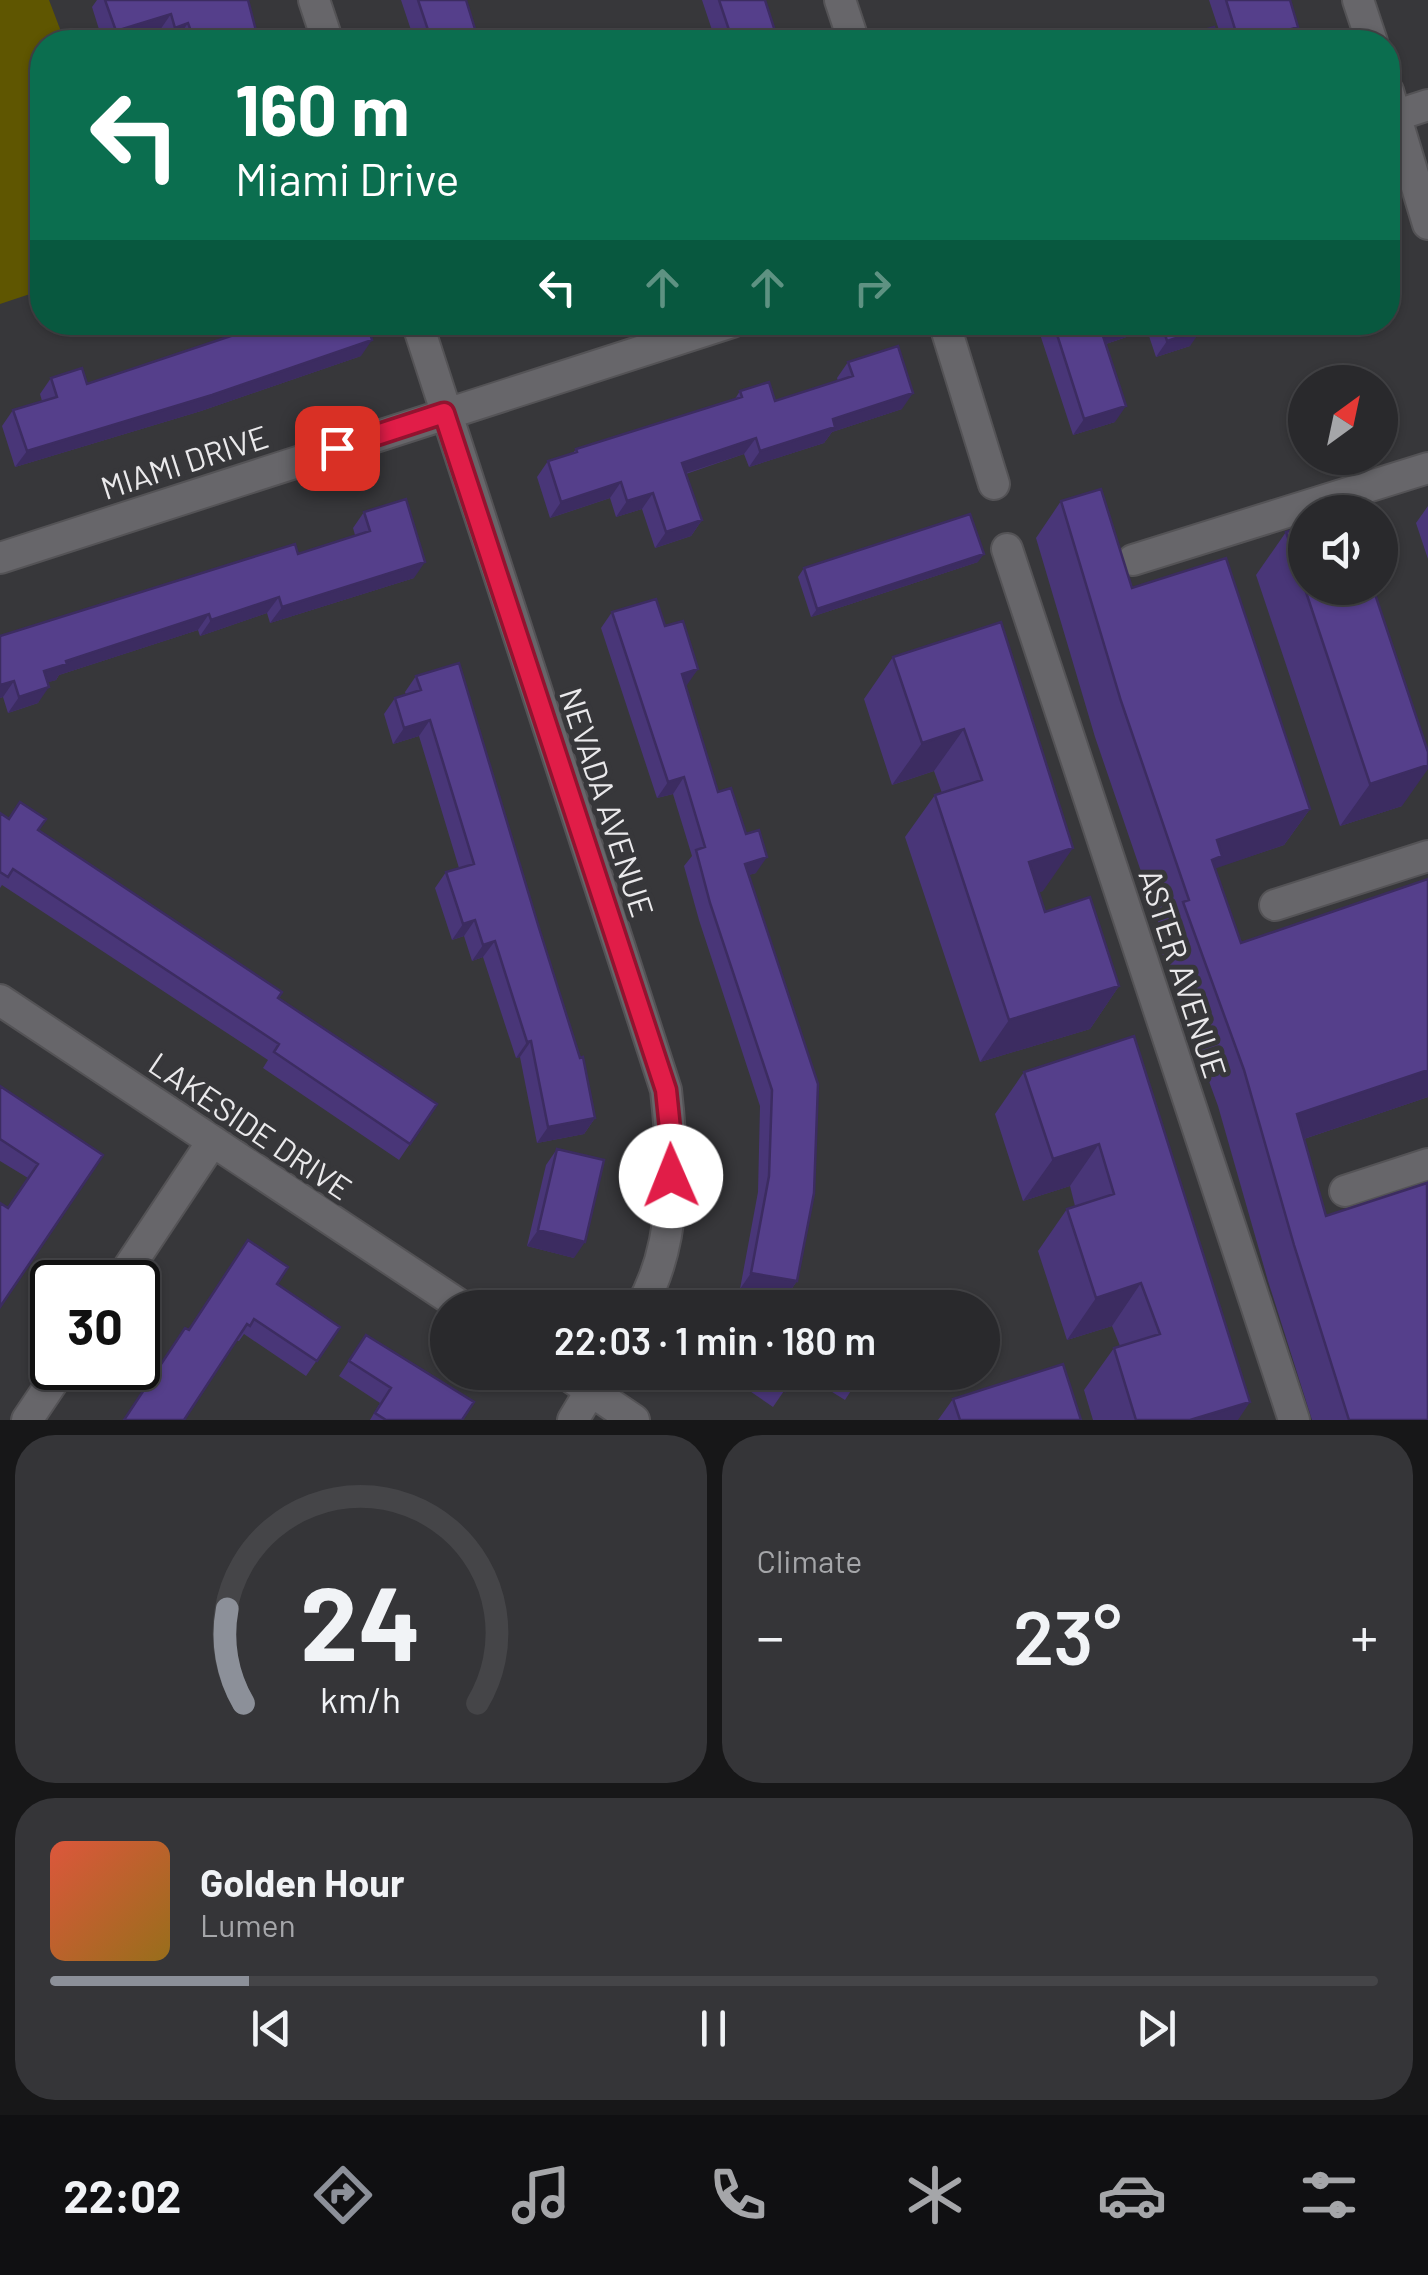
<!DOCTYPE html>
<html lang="en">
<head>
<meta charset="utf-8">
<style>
  :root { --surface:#29292c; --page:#353538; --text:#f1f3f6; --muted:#a5a6a9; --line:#454548; --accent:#8c9099 }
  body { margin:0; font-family:Barlow,sans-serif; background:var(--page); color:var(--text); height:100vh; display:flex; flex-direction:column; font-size:38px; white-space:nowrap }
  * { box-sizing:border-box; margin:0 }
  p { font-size:32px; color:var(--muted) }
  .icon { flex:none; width:55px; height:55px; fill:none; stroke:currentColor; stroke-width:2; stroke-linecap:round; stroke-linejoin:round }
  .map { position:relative; height:1420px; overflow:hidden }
  .panel { display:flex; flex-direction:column; gap:15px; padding:15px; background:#171718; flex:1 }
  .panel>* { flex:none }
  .hud { position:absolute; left:30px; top:30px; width:1370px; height:305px; border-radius:40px; box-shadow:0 2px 8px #0004,0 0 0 2px var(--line); background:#0b6e4f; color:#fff; overflow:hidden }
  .needle { width:65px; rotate:33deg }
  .buttons { position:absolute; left:1288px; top:365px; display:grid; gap:20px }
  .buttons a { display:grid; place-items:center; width:110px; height:110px; border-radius:50%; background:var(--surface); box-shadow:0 2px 8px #0004,0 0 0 2px var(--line); font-size:50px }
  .speed { position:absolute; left:30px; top:1260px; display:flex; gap:20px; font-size:50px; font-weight:700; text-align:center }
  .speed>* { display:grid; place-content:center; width:130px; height:130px; border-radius:50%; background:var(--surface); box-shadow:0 2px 8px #0004,0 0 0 2px var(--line); line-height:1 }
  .speed .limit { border:5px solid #111; border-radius:15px; background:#fff; color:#111 }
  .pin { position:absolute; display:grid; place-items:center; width:85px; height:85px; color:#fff; margin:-42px; border-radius:20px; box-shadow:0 5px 15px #0006 }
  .me { position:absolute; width:110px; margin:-55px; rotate:359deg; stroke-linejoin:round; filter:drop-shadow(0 0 8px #0008) }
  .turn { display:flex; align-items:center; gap:35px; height:210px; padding:0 40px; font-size:45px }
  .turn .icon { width:130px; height:130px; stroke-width:2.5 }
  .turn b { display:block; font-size:70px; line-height:85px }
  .lanes { display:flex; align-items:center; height:95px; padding:0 40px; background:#0003; justify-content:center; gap:50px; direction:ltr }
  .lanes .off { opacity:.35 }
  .big { font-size:75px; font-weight:600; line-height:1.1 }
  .panel .card { flex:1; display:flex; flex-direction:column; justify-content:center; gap:15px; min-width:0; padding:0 35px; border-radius:40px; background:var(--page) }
  .panel .dial { align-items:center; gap:0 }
  .dial svg { height:260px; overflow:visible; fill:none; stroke:var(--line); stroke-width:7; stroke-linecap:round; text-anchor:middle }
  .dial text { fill:var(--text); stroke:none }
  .song { display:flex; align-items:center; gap:30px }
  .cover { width:120px; height:120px; border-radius:15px; background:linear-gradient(135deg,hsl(10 70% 55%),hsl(40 70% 35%)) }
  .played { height:10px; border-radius:5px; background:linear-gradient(90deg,var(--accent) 15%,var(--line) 15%) }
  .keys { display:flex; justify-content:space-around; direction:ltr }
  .heat { display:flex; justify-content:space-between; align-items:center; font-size:55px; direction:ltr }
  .panel .tiles { flex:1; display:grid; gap:15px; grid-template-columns:1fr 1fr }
  .card:last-child { grid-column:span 2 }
  .trip { position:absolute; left:430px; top:1290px; width:570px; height:100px; border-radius:50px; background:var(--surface); box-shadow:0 2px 8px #0004,0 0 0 2px var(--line); font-weight:600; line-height:100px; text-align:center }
  .tabs { display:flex; height:160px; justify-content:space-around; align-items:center; background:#101012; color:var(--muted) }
  .tabs .icon { width:70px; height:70px }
  .tabs .active { color:var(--accent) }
  .tabs b { font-size:45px; color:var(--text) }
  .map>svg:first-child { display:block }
  .green { fill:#5f5601 }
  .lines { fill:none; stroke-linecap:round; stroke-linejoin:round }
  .minor-casing { stroke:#545356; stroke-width:34 }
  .minor { stroke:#67666a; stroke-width:30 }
  .wall { fill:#493678 }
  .shaded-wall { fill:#3c2c61 }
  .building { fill:#553f8b; stroke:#3c2c61; stroke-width:2.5 }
  .route-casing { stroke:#92132f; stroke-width:25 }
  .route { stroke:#e11d48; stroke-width:18 }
  .labels { text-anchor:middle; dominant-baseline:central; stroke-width:10; stroke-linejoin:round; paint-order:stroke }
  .street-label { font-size:32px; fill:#eae9eb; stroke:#37373a }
</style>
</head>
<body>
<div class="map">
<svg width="1428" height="1420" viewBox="0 0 1428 1420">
  <rect width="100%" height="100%" fill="#37373a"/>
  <path class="green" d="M 0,0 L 49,0 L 65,42 L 42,42 L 42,290 L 0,304 Z"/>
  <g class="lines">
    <defs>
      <path id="minor" d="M 314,0 L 328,42
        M 840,0 L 854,42
        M 1358,0 L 1372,42
        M 1388,91 L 1428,224
        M 1388,118 L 1428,105
        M 417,322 L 666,1090 C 674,1162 678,1243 640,1308
        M 944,322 L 994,484
        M 1007,549 L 1294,1420
        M 0,558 L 732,322
        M 1133,560 L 1428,468
        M 1275,905 L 1428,856
        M 0,1000 L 464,1308
        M 1345,1191 L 1428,1164
        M 119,1282 L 212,1142
        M 563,1372 L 634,1420
        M 27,1420 L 62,1368
        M 573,1420 L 602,1372"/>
    </defs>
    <use href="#minor" class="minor-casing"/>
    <use href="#minor" class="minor"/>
  </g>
  <path class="wall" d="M 97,0 L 248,0 L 259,42 L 179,42 L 177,39 L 164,42 L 160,30 L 120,42 L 103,42 L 92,7 Z
    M 401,0 L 466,0 L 479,42 L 415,42 Z
    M 702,0 L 765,0 L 775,31 L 767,42 L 716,42 Z
    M 1209,0 L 1290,0 L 1288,42 L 1223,42 Z
    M 1036,322 L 1198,322 L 1190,346 L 1156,357 L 1147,330 L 1106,344 L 1115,422 L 1073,435 Z
    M 361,356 L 201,411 L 15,467 L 2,426 L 13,410 L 42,401 L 40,394 L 51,378 L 87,384 Z
    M 848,362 L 902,409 L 832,432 L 824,443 L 749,467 L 744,454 L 686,474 L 702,520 L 691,536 L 655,548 L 642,509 L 616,517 L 610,498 L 550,518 L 537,477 L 548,461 L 573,453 L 576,449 L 735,399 L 740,391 L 775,401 L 838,381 L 837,378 Z
    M 1061,501 L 1310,809 L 1284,845 L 1215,868 L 1241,943 L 1428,879 L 1428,1097 L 1304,1139 L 1326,1216 L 1428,1420 L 1312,1420 L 1268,1281 L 1218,1106 L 1157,939 L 1162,933 L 1095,737 L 1036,538 Z
    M 1428,506 L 1428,559 L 1416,523 Z
    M 364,512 L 414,578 L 270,623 L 267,613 L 200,636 L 198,630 L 59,675 L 56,680 L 48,682 L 38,703 L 8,713 L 3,697 L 0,698 L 0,636 L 298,554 L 355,535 L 353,528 Z
    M 1286,532 L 1402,806 L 1340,826 L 1256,575 Z
    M 978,562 L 811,617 L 798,577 L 804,568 Z
    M 612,612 L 665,626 L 698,669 L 685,685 L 718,792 L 756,873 L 748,875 L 797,1281 L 786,1297 L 740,1289 L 758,1192 L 760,1106 L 699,920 L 684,866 L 692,856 L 673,794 L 657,798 L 601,628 Z
    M 1001,622 L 1043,891 L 1038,892 L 1045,912 L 1119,986 L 1090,1029 L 980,1062 L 905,837 L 935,795 L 942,793 L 934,771 L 892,785 L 864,699 L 893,657 Z
    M 416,676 L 595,1118 L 584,1134 L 537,1143 L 520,1057 L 516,1058 L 483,957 L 472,961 L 464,936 L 452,940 L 435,888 L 446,872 L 459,868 L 419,736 L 393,744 L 384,714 L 395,698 L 406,695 L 405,692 Z
    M 0,814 L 8,819 L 38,830 L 278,998 L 437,1104 L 399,1160 L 263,1068 L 268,1060 L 2,885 L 0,888 Z
    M 1134,1036 L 1238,1420 L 1093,1420 L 1084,1390 L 1114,1348 L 1120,1346 L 1112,1326 L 1067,1340 L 1038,1251 L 1067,1209 L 1075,1206 L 1070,1186 L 1023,1201 L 995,1114 L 1024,1072 Z
    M 0,1086 L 103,1155 L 8,1208 L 28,1178 L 0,1161 Z
    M 557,1149 L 574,1258 L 527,1246 L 546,1165 Z
    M 277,1284 L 340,1327 L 306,1376 L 244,1334 L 239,1341 L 188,1330 Z
    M 366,1335 L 462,1420 L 370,1420 L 380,1403 L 339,1376 Z
    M 722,1372 L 797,1372 L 773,1407 Z
    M 811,1372 L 863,1372 L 845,1400 L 808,1377 Z
    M 953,1399 L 1081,1420 L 938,1420 Z"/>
  <path class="shaded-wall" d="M 171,14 L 160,30 L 120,42 L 108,42 L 116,31 Z
    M 188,23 L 177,39 L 165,42 L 175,28 Z
    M 1298,27 L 1288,42 L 1251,42 Z
    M 775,31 L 767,42 L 740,42 Z
    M 1133,322 L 1153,322 L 1147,330 L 1091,349 L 1102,333 Z
    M 1201,330 L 1190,346 L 1156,357 L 1167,341 Z
    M 372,340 L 361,356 L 201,411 L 15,467 L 27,451 Z
    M 913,393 L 902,409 L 832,432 L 824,443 L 749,467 L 760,451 L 833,419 Z
    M 1126,406 L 1115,422 L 1073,435 L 1084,419 Z
    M 756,438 L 744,454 L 671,478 L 682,463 Z
    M 621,482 L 610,498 L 550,518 L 561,502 Z
    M 653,493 L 642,509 L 616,517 L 627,501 Z
    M 702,520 L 691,536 L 655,548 L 666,532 Z
    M 984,554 L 978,562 L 811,617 L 817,609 Z
    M 425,562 L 414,578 L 270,623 L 282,607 Z
    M 279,597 L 267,613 L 200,636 L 211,620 Z
    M 209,614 L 198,630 L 59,675 L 56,680 L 33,687 L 44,671 L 66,661 Z
    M 698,669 L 687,685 L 670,690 L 682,674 Z
    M 14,681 L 3,697 L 0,698 L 0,685 Z
    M 49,687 L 38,703 L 8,713 L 19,697 Z
    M 430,720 L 419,736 L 393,744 L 404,728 Z
    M 964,729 L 934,771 L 892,785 L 922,743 Z
    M 1428,765 L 1428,769 L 1402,806 L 1340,826 L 1370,784 Z
    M 684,777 L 673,794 L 657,798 L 668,782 Z
    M 1310,809 L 1284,845 L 1214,869 L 1197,893 L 1217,840 Z
    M 1073,848 L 1043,891 L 1000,904 L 1029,862 Z
    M 767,857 L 756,873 L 733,880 L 745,864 Z
    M 475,920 L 464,936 L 452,940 L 463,924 Z
    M 495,941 L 483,957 L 472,961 L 483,945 Z
    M 1119,986 L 1090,1029 L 980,1062 L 1009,1020 Z
    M 531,1041 L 520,1057 L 516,1058 L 527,1042 Z
    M 1428,1070 L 1428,1097 L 1271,1150 L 1297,1114 Z
    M 595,1118 L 584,1134 L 537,1143 L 548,1127 Z
    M 1099,1144 L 1070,1186 L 1023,1201 L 1053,1159 Z
    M 538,1230 L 585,1242 L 574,1258 L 527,1246 Z
    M 751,1273 L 797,1281 L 786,1297 L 740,1289 Z
    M 1141,1283 L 1112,1326 L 1067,1340 L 1096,1298 Z
    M 1250,1402 L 1238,1420 L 1190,1420 Z"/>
  <path class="building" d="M 105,0 L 248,0 L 259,42 L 195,42 L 188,23 L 175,28 L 171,14 L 116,31 Z
    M 418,0 L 466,0 L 479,42 L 432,42 Z
    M 719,0 L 765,0 L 775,31 L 740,42 L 733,42 Z
    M 1226,0 L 1290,0 L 1298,27 L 1251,42 L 1239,42 Z
    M 1214,27 L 1219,42 L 1166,42 Z
    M 1000,36 L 1002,42 L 979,42 Z
    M 273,322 L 367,322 L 372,340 L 212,395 L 27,451 L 13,410 L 57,397 L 51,378 L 82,368 L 87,384 Z
    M 1053,322 L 1133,322 L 1102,333 L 1126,406 L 1084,419 Z
    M 1161,322 L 1198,322 L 1201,330 L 1167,341 Z
    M 898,346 L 913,393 L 833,419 L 835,427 L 760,451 L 756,438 L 682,463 L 702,520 L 666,532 L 653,493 L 627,501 L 621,482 L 561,502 L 548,461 L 577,452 L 576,449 L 742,397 L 740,391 L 769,382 L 775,401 L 853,376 L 848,362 Z
    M 1101,489 L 1132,588 L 1226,558 L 1310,809 L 1217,840 L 1222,856 L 1212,860 L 1241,943 L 1428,879 L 1428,1070 L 1297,1114 L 1326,1216 L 1427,1183 L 1428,1420 L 1349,1420 L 1294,1245 L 1244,1070 L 1183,902 L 1189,900 L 1121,701 L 1061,501 Z
    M 406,499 L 425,562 L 282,607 L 279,597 L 211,620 L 209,614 L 66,661 L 67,664 L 44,671 L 49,687 L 19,697 L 14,681 L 0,685 L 0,636 L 295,544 L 298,554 L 370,531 L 364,512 Z
    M 970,514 L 984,554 L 817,609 L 804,568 Z
    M 1305,526 L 1305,588 L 1373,588 L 1428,752 L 1428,765 L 1370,784 L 1286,532 Z
    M 656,599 L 665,626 L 683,621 L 698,669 L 682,674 L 718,792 L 731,788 L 746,834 L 759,830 L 767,857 L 745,864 L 818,1084 L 814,1193 L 797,1281 L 751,1273 L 769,1176 L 772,1090 L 710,903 L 696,850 L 705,847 L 684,777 L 668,782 L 612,612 Z
    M 1001,622 L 1073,848 L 1029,862 L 1045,912 L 1090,897 L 1119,986 L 1009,1020 L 935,795 L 982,780 L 964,729 L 922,743 L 893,657 Z
    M 459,663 L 539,928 L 580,1058 L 583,1057 L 595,1118 L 548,1127 L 531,1041 L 527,1042 L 495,941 L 483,945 L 475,920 L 463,924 L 446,872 L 474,864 L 430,720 L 404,728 L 395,698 L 421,690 L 416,676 Z
    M 20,802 L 46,819 L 38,830 L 282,992 L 278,998 L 437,1104 L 410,1144 L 274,1052 L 279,1044 L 13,869 L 8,877 L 0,872 L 0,813 L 9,819 Z
    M 1134,1036 L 1250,1402 L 1190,1420 L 1136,1420 L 1114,1348 L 1160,1334 L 1141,1283 L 1096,1298 L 1067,1209 L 1114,1194 L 1099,1144 L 1053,1159 L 1024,1072 Z
    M 0,1086 L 103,1155 L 0,1307 L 0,1203 L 8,1208 L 38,1164 L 0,1139 Z
    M 557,1149 L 604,1160 L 585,1242 L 538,1230 Z
    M 248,1240 L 288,1267 L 277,1284 L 340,1327 L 317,1361 L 254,1319 L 250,1326 L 247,1324 L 184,1420 L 124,1420 L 185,1328 L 189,1330 Z
    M 366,1335 L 474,1402 L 462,1420 L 386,1420 L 375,1413 L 391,1388 L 349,1361 Z
    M 1063,1364 L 1081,1420 L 960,1420 L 953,1399 Z
    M 757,1372 L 797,1372 L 785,1391 Z
    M 838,1372 L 863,1372 L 856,1384 Z"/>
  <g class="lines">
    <defs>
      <path id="route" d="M 337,448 L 444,413 L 666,1090 L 672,1148 L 671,1176"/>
    </defs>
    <use href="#route" class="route-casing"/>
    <use href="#route" class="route"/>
  </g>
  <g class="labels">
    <g class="street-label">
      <text transform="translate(184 461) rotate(-18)">MIAMI DRIVE</text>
      <text transform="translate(608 802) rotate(72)">NEVADA AVENUE</text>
      <text transform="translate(1184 973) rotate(72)">ASTER AVENUE</text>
      <text transform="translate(251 1125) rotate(34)">LAKESIDE DRIVE</text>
    </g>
  </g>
</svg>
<div class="buttons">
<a><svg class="needle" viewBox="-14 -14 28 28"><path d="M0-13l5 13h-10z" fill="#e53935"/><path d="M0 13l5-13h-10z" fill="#a5a6a9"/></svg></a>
<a><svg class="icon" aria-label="sound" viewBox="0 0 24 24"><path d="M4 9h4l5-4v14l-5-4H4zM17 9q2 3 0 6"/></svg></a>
</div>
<div class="speed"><div class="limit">30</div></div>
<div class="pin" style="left:337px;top:448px;background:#d93025"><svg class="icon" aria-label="arrive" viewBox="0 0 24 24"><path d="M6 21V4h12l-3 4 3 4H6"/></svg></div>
<svg class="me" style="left:671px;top:1176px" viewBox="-20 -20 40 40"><circle r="19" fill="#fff"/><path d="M0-13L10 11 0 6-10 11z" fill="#e11d48"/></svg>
<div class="trip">22:03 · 1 min · 180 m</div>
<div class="hud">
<div class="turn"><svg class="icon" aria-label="left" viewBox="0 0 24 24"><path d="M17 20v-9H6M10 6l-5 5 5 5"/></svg><div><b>160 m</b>Miami Drive</div></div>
<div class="lanes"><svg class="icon" aria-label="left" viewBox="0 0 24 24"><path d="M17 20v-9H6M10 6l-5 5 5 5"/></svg><svg class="icon off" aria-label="ahead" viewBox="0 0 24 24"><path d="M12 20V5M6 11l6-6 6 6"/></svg><svg class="icon off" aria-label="ahead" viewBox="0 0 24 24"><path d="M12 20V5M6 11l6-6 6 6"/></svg><svg class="icon off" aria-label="right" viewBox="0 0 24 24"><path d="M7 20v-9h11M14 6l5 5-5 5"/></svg></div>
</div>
</div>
<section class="panel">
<div class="tiles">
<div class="card dial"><svg viewBox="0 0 100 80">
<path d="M14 69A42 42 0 1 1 86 69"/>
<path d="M14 69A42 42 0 0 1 9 40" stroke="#8c9099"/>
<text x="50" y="56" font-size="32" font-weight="700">24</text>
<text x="50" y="72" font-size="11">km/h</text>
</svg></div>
<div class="card"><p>Climate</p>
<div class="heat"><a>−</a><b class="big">23°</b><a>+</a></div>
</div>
<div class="card">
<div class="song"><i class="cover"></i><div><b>Golden Hour</b><p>Lumen</p></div></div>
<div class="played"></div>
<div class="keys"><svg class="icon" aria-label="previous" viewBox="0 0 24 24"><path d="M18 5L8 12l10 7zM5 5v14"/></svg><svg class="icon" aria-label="pause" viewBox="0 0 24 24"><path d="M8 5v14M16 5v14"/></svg><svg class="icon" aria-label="next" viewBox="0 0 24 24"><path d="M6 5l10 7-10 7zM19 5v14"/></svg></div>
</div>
</div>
</section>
<nav class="tabs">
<b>22:02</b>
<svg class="icon active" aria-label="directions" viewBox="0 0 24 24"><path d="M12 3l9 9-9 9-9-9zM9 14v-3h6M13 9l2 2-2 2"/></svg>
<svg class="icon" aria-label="music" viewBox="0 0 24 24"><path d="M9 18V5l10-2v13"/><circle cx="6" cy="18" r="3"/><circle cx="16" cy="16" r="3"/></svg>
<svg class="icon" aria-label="phone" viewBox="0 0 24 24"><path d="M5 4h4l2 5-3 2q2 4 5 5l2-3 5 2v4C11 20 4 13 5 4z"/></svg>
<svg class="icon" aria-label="climate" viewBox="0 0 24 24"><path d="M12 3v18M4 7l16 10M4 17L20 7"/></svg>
<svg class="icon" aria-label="car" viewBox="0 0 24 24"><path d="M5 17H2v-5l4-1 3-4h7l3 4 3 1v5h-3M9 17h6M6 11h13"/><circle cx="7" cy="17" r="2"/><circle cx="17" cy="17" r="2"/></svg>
<svg class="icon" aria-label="filters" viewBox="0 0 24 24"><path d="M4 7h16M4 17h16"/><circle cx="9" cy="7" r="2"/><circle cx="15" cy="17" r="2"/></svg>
</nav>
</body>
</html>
